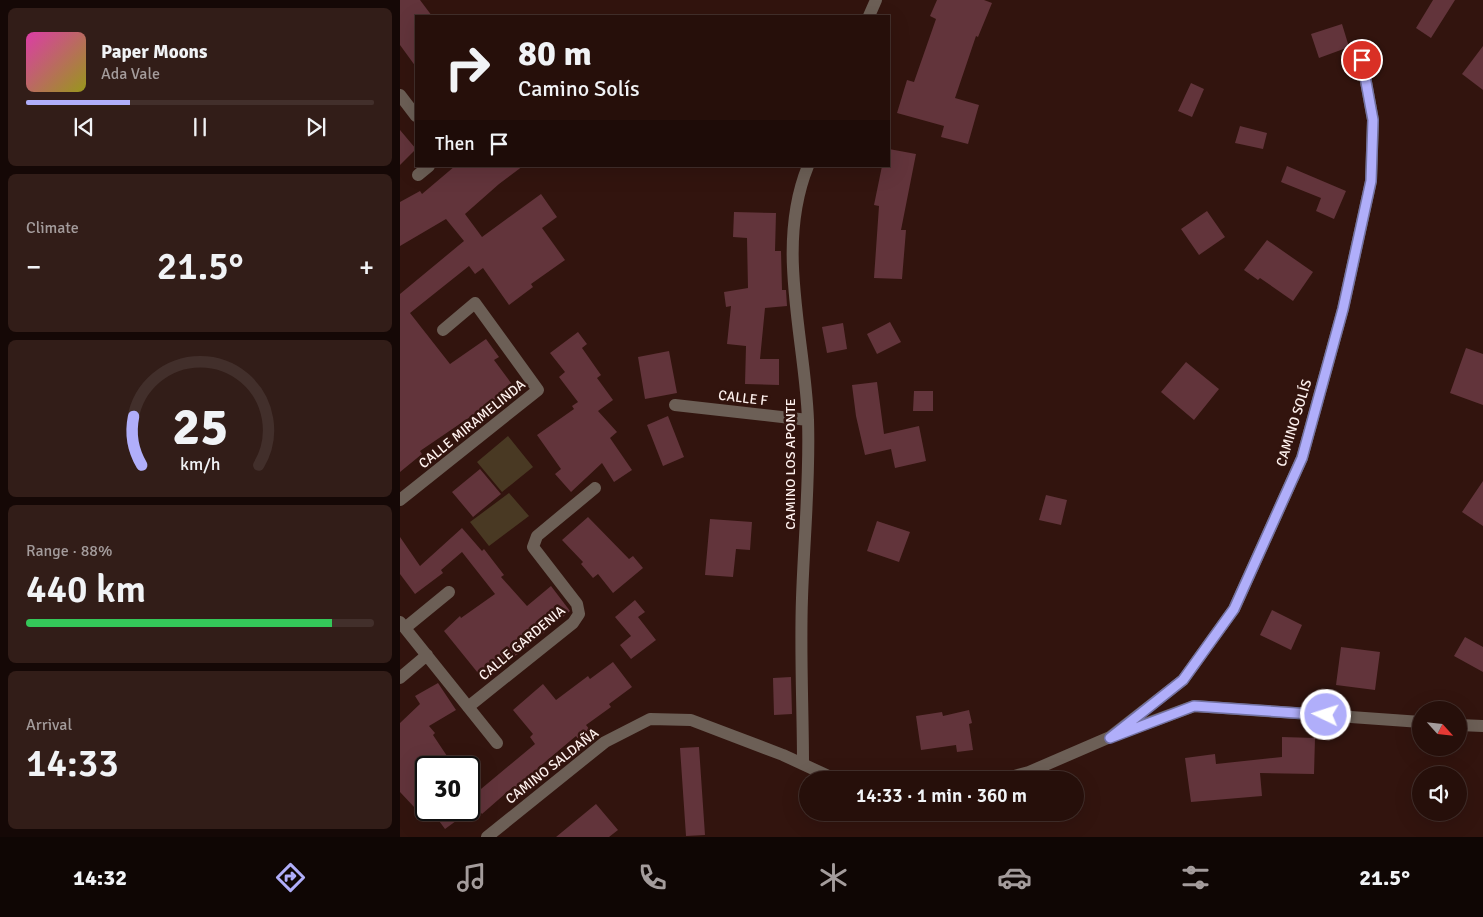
<!DOCTYPE html>
<html lang="en">
<head>
<meta charset="utf-8">
<style>
  :root { --surface:#260f0a; --page:#321d18; --text:#f1f3f6; --muted:#a49c9c; --line:#422f2b; --accent:#b0aefa }
  body { margin:0; font-family:Signika,sans-serif; background:var(--page); color:var(--text); height:100vh; display:flex; flex-direction:column; font-size:19px; white-space:nowrap }
  * { box-sizing:border-box; margin:0 }
  p { font-size:16px; color:var(--muted) }
  .icon { flex:none; width:28px; height:28px; fill:none; stroke:currentColor; stroke-width:2; stroke-linecap:round; stroke-linejoin:round }
  .map { position:relative; flex:1; overflow:hidden }
  .details { display:flex; flex-direction:column; gap:8px; padding:8px; background:#150806; width:400px }
  .details>* { flex:none }
  .guide { position:absolute; left:15px; top:15px; width:475px; height:152px; border-radius:0px; box-shadow:0 5px 20px #0002,0 0 0 1px var(--line); background:#260f0a; color:var(--text); overflow:hidden }
  .needle { width:32px; rotate:117deg }
  .fabs { position:absolute; left:1012px; top:701px; display:grid; gap:10px }
  .fabs a { display:grid; place-items:center; width:55px; height:55px; border-radius:50%; background:var(--surface); box-shadow:0 5px 20px #0002,0 0 0 1px var(--line); font-size:25px }
  .speed { position:absolute; left:15px; top:756px; display:flex; gap:10px; font-size:25px; font-weight:700; text-align:center }
  .speed>* { display:grid; place-content:center; width:65px; height:65px; border-radius:50%; background:var(--surface); box-shadow:0 5px 20px #0002,0 0 0 1px var(--line); line-height:1 }
  .speed .limit { border:2px solid #111; border-radius:8px; background:#fff; color:#111 }
  .pin { position:absolute; display:grid; place-items:center; width:42px; height:42px; color:#fff; margin:-21px; border:2px solid #fff; border-radius:50%; box-shadow:0 1px 5px #0007 }
  .me { position:absolute; width:55px; margin:-28px; rotate:274deg; stroke-linejoin:round; filter:drop-shadow(0 0 4px #0008) }
  .turn { display:flex; align-items:center; gap:18px; height:105px; padding:0 20px; font-size:22px }
  .turn .icon { width:65px; height:65px; stroke-width:2.5 }
  .turn b { display:block; font-size:35px; line-height:42px }
  .then { display:flex; align-items:center; height:48px; padding:0 20px; background:#0003; gap:10px; font-size:19px }
  .big { font-size:38px; font-weight:600; line-height:1.1 }
  .details .widget { flex:1; display:flex; flex-direction:column; justify-content:center; gap:8px; min-width:0; padding:0 18px; border-radius:8px; background:var(--page) }
  .details .dial { align-items:center; gap:0 }
  .dial svg { height:130px; overflow:visible; fill:none; stroke:var(--line); stroke-width:7; stroke-linecap:round; text-anchor:middle }
  .dial text { fill:var(--text); stroke:none }
  .song { display:flex; align-items:center; gap:15px }
  .cover { width:60px; height:60px; border-radius:8px; background:linear-gradient(135deg,hsl(320 70% 55%),hsl(60 70% 35%)) }
  .played { height:5px; border-radius:2px; background:linear-gradient(90deg,var(--accent) 30%,var(--line) 30%) }
  .keys { display:flex; justify-content:space-around; direction:ltr }
  .heat { display:flex; justify-content:space-between; align-items:center; font-size:28px; direction:ltr }
  .charge { height:8px; border-radius:4px; background:linear-gradient(90deg,#34c759 88%,var(--line) 0) }
  .trip { position:absolute; left:399px; top:771px; width:285px; height:50px; border-radius:25px; background:var(--surface); box-shadow:0 5px 20px #0002,0 0 0 1px var(--line); font-weight:600; line-height:50px; text-align:center }
  .tab-bar { display:flex; height:80px; justify-content:space-around; align-items:center; background:#0f0604; color:var(--muted) }
  .tab-bar .icon { width:35px; height:35px }
  .tab-bar .selected { color:var(--accent) }
  .tab-bar b { font-size:22px; color:var(--text) }
  main { display:flex; flex:1; min-height:0 }
  .map>svg:first-child { display:block }
  .green { fill:#493923 }
  .building { fill:#62343b }
  .lines { fill:none; stroke-linecap:round; stroke-linejoin:round }
  .minor { stroke:#6c5f56; stroke-width:12 }
  .route-casing { stroke:#7271a2; stroke-width:12 }
  .route { stroke:#b0aefa; stroke-width:9 }
  .labels { text-anchor:middle; dominant-baseline:central; stroke-width:5; stroke-linejoin:round; paint-order:stroke }
  .street-label { font-size:14px; fill:#fef1ee; stroke:#32140e }
</style>
</head>
<body>
<main>
<section class="details">
<div class="widget">
<div class="song"><i class="cover"></i><div><b>Paper Moons</b><p>Ada Vale</p></div></div>
<div class="played"></div>
<div class="keys"><svg class="icon" aria-label="previous" viewBox="0 0 24 24"><path d="M18 5L8 12l10 7zM5 5v14"/></svg><svg class="icon" aria-label="pause" viewBox="0 0 24 24"><path d="M8 5v14M16 5v14"/></svg><svg class="icon" aria-label="next" viewBox="0 0 24 24"><path d="M6 5l10 7-10 7zM19 5v14"/></svg></div>
</div>
<div class="widget"><p>Climate</p>
<div class="heat"><a>−</a><b class="big">21.5°</b><a>+</a></div>
</div>
<div class="widget dial"><svg viewBox="0 0 100 80">
<path d="M14 69A42 42 0 1 1 86 69"/>
<path d="M14 69A42 42 0 0 1 9 39" stroke="#b0aefa"/>
<text x="50" y="56" font-size="32" font-weight="700">25</text>
<text x="50" y="72" font-size="11">km/h</text>
</svg></div>
<div class="widget"><p>Range · 88%</p><b class="big">440 km</b><div class="charge"></div></div>
<div class="widget"><p>Arrival</p><b class="big">14:33</b></div>
</section>
<div class="map">
<svg width="1083" height="837" viewBox="0 0 1083 837">
  <rect width="100%" height="100%" fill="#32140e"/>
  <path class="green" d="M 108,436 L 133,467 L 102,492 L 77,462 Z
    M 109,493 L 129,516 L 89,546 L 70,522 Z"/>
  <path class="building" d="M 0,0 L 20,0 L 32,16 L 16,16 L 16,67 L 0,45 Z
    M 537,0 L 584,0 L 592,3 L 578,37 L 576,36 L 555,98 L 579,105 L 568,144 L 541,137 L 544,126 L 497,113 L 507,80 L 514,82 L 536,19 L 530,16 Z
    M 1033,0 L 1055,0 L 1031,38 L 1016,28 Z
    M 942,24 L 949,47 L 919,58 L 911,34 Z
    M 1083,46 L 1083,90 L 1062,74 Z
    M 791,83 L 804,89 L 792,117 L 778,111 Z
    M 840,126 L 867,133 L 863,149 L 835,143 Z
    M 0,130 L 16,149 L 0,165 Z
    M 489,149 L 516,154 L 501,230 L 506,230 L 502,279 L 474,278 L 479,206 L 474,205 L 482,166 L 489,166 Z
    M 55,166 L 123,166 L 99,184 L 65,214 L 82,237 L 141,194 L 157,217 L 142,228 L 165,260 L 131,284 L 133,287 L 109,305 L 83,268 L 75,274 L 69,266 L 10,313 L 50,364 L 86,339 L 99,357 L 94,360 L 114,387 L 20,451 L 22,454 L 0,472 L 0,294 L 64,241 L 46,219 L 0,246 L 0,202 L 20,191 L 22,194 Z
    M 887,166 L 946,191 L 934,219 L 916,211 L 921,198 L 881,182 Z
    M 807,211 L 825,237 L 799,255 L 781,229 Z
    M 334,212 L 376,213 L 375,251 L 381,251 L 382,290 L 386,290 L 387,306 L 365,308 L 360,359 L 379,359 L 379,385 L 345,384 L 346,346 L 327,344 L 331,306 L 326,307 L 324,292 L 348,288 L 347,238 L 333,237 Z
    M 867,240 L 913,272 L 893,301 L 860,278 L 858,280 L 844,270 Z
    M 490,322 L 501,342 L 477,354 L 467,334 Z
    M 443,323 L 447,349 L 427,353 L 422,327 Z
    M 178,332 L 187,344 L 182,348 L 201,375 L 197,378 L 213,400 L 198,411 L 217,432 L 210,438 L 232,470 L 214,482 L 202,463 L 171,492 L 155,474 L 161,469 L 137,435 L 174,409 L 172,406 L 178,402 L 159,377 L 165,372 L 150,353 Z
    M 1066,348 L 1083,354 L 1083,405 L 1050,393 Z
    M 269,351 L 277,393 L 245,399 L 238,357 Z
    M 786,362 L 819,389 L 794,420 L 761,392 Z
    M 477,382 L 484,434 L 519,426 L 526,461 L 495,468 L 491,449 L 465,455 L 456,416 L 452,385 Z
    M 514,391 L 533,391 L 533,411 L 513,411 Z
    M 268,416 L 284,457 L 263,466 L 247,425 Z
    M 80,469 L 101,494 L 73,517 L 52,492 Z
    M 1083,481 L 1083,526 L 1062,512 Z
    M 646,495 L 667,500 L 661,525 L 639,520 Z
    M 188,517 L 229,559 L 233,556 L 243,568 L 213,593 L 198,574 L 193,578 L 181,564 L 183,562 L 162,540 Z
    M 310,519 L 352,522 L 350,550 L 336,549 L 333,577 L 305,575 Z
    M 477,521 L 510,532 L 499,562 L 467,551 Z
    M 62,528 L 82,551 L 84,549 L 104,575 L 101,577 L 127,606 L 151,586 L 170,611 L 121,652 L 82,678 L 44,631 L 60,616 L 61,618 L 95,594 L 62,552 L 41,570 L 43,573 L 15,594 L 0,574 L 0,537 L 20,566 Z
    M 235,600 L 245,612 L 238,617 L 256,640 L 231,659 L 220,645 L 231,636 L 215,617 Z
    M 872,610 L 902,625 L 891,650 L 860,635 Z
    M 1065,637 L 1083,647 L 1083,672 L 1054,656 Z
    M 941,647 L 980,652 L 975,690 L 936,685 Z
    M 213,662 L 232,687 L 209,704 L 211,707 L 186,725 L 190,730 L 178,739 L 176,736 L 138,768 L 140,770 L 115,790 L 113,787 L 82,814 L 69,799 L 135,744 L 130,737 L 133,734 L 113,710 L 143,684 L 156,700 L 188,676 L 190,679 Z
    M 391,677 L 392,714 L 374,715 L 373,678 Z
    M 38,683 L 56,710 L 29,726 L 35,733 L 33,735 L 55,768 L 26,768 L 26,798 L 15,808 L 0,792 L 0,723 L 20,704 L 15,696 Z
    M 569,710 L 572,723 L 569,724 L 573,750 L 557,752 L 556,745 L 521,750 L 516,716 L 542,712 L 543,716 Z
    M 882,737 L 915,738 L 914,774 L 860,773 L 862,796 L 791,802 L 785,758 L 815,754 L 816,764 L 882,757 Z
    M 299,747 L 305,835 L 286,836 L 280,748 Z
    M 196,804 L 218,830 L 209,837 L 156,837 Z
    M 31,810 L 71,810 L 45,829 Z"/>
  <g class="lines">
    <path class="minor" d="M 469,16 L 476,0
      M 0,95 L 16,116
      M 18,175 L 29,166
      M 275,405 L 408,420
      M 0,500 L 138,390 L 75,303 L 43,330
      M 0,622 L 97,743
      M 5,628 L 49,592
      M 0,678 L 27,655
      M 68,707 L 173,623 L 179,614 L 177,604 L 133,547 L 137,536 L 195,488
      M 1059,725 L 1083,726
      M 710,737 L 783,680 L 834,609 L 902,458 L 943,309 L 971,181 L 973,120 L 962,60
      M 403,764 C 403,709 400,653 402,598 C 404,539 410,479 408,420 C 405,337 375,247 408,166
      M 600,780 L 629,772 L 710,737 L 794,706 L 1021,722
      M 87,837 L 205,742 L 250,719 L 291,720 L 383,755 L 437,780"/>
  </g>
  <g class="lines">
    <defs>
      <path id="route" d="M 926,715 L 794,706 L 710,738 L 783,680 L 834,609 L 902,458 L 943,309 L 971,181 L 973,120 L 962,60"/>
    </defs>
    <use href="#route" class="route-casing"/>
    <use href="#route" class="route"/>
  </g>
  <g class="labels">
    <g class="street-label">
      <text transform="translate(343 398) rotate(7)">CALLE F</text>
      <text transform="translate(894 423) rotate(-73)">CAMINO SOLÍS</text>
      <text transform="translate(72 424) rotate(-39)">CALLE MIRAMELINDA</text>
      <text transform="translate(390 464) rotate(-90)">CAMINO LOS APONTE</text>
      <text transform="translate(122 643) rotate(-40)">CALLE GARDENIA</text>
      <text transform="translate(152 766) rotate(-38)">CAMINO SALDAÑA</text>
    </g>
  </g>
</svg>
<div class="fabs">
<a><svg class="needle" viewBox="-14 -14 28 28"><path d="M0-13l5 13h-10z" fill="#e53935"/><path d="M0 13l5-13h-10z" fill="#a49c9c"/></svg></a>
<a><svg class="icon" aria-label="sound" viewBox="0 0 24 24"><path d="M4 9h4l5-4v14l-5-4H4zM17 9q2 3 0 6"/></svg></a>
</div>
<div class="speed"><div class="limit">30</div></div>
<div class="pin" style="left:962px;top:60px;background:#d93025"><svg class="icon" aria-label="arrive" viewBox="0 0 24 24"><path d="M6 21V4h12l-3 4 3 4H6"/></svg></div>
<svg class="me" style="left:926px;top:715px" viewBox="-20 -20 40 40"><circle r="17" fill="#b0aefa" stroke="#fff" stroke-width="3"/><path d="M0-11L8 9 0 5-8 9z" fill="#fff"/></svg>
<div class="trip">14:33 · 1 min · 360 m</div>
<div class="guide">
<div class="turn"><svg class="icon" aria-label="right" viewBox="0 0 24 24"><path d="M7 20v-9h11M14 6l5 5-5 5"/></svg><div><b>80 m</b>Camino Solís</div></div>
<div class="then">Then<svg class="icon" aria-label="arrive" viewBox="0 0 24 24"><path d="M6 21V4h12l-3 4 3 4H6"/></svg></div>
</div>
</div>
</main>
<nav class="tab-bar">
<b>14:32</b>
<svg class="icon selected" aria-label="directions" viewBox="0 0 24 24"><path d="M12 3l9 9-9 9-9-9zM9 14v-3h6M13 9l2 2-2 2"/></svg>
<svg class="icon" aria-label="music" viewBox="0 0 24 24"><path d="M9 18V5l10-2v13"/><circle cx="6" cy="18" r="3"/><circle cx="16" cy="16" r="3"/></svg>
<svg class="icon" aria-label="phone" viewBox="0 0 24 24"><path d="M5 4h4l2 5-3 2q2 4 5 5l2-3 5 2v4C11 20 4 13 5 4z"/></svg>
<svg class="icon" aria-label="climate" viewBox="0 0 24 24"><path d="M12 3v18M4 7l16 10M4 17L20 7"/></svg>
<svg class="icon" aria-label="car" viewBox="0 0 24 24"><path d="M5 17H2v-5l4-1 3-4h7l3 4 3 1v5h-3M9 17h6M6 11h13"/><circle cx="7" cy="17" r="2"/><circle cx="17" cy="17" r="2"/></svg>
<svg class="icon" aria-label="filters" viewBox="0 0 24 24"><path d="M4 7h16M4 17h16"/><circle cx="9" cy="7" r="2"/><circle cx="15" cy="17" r="2"/></svg>
<b>21.5°</b>
</nav>
</body>
</html>
